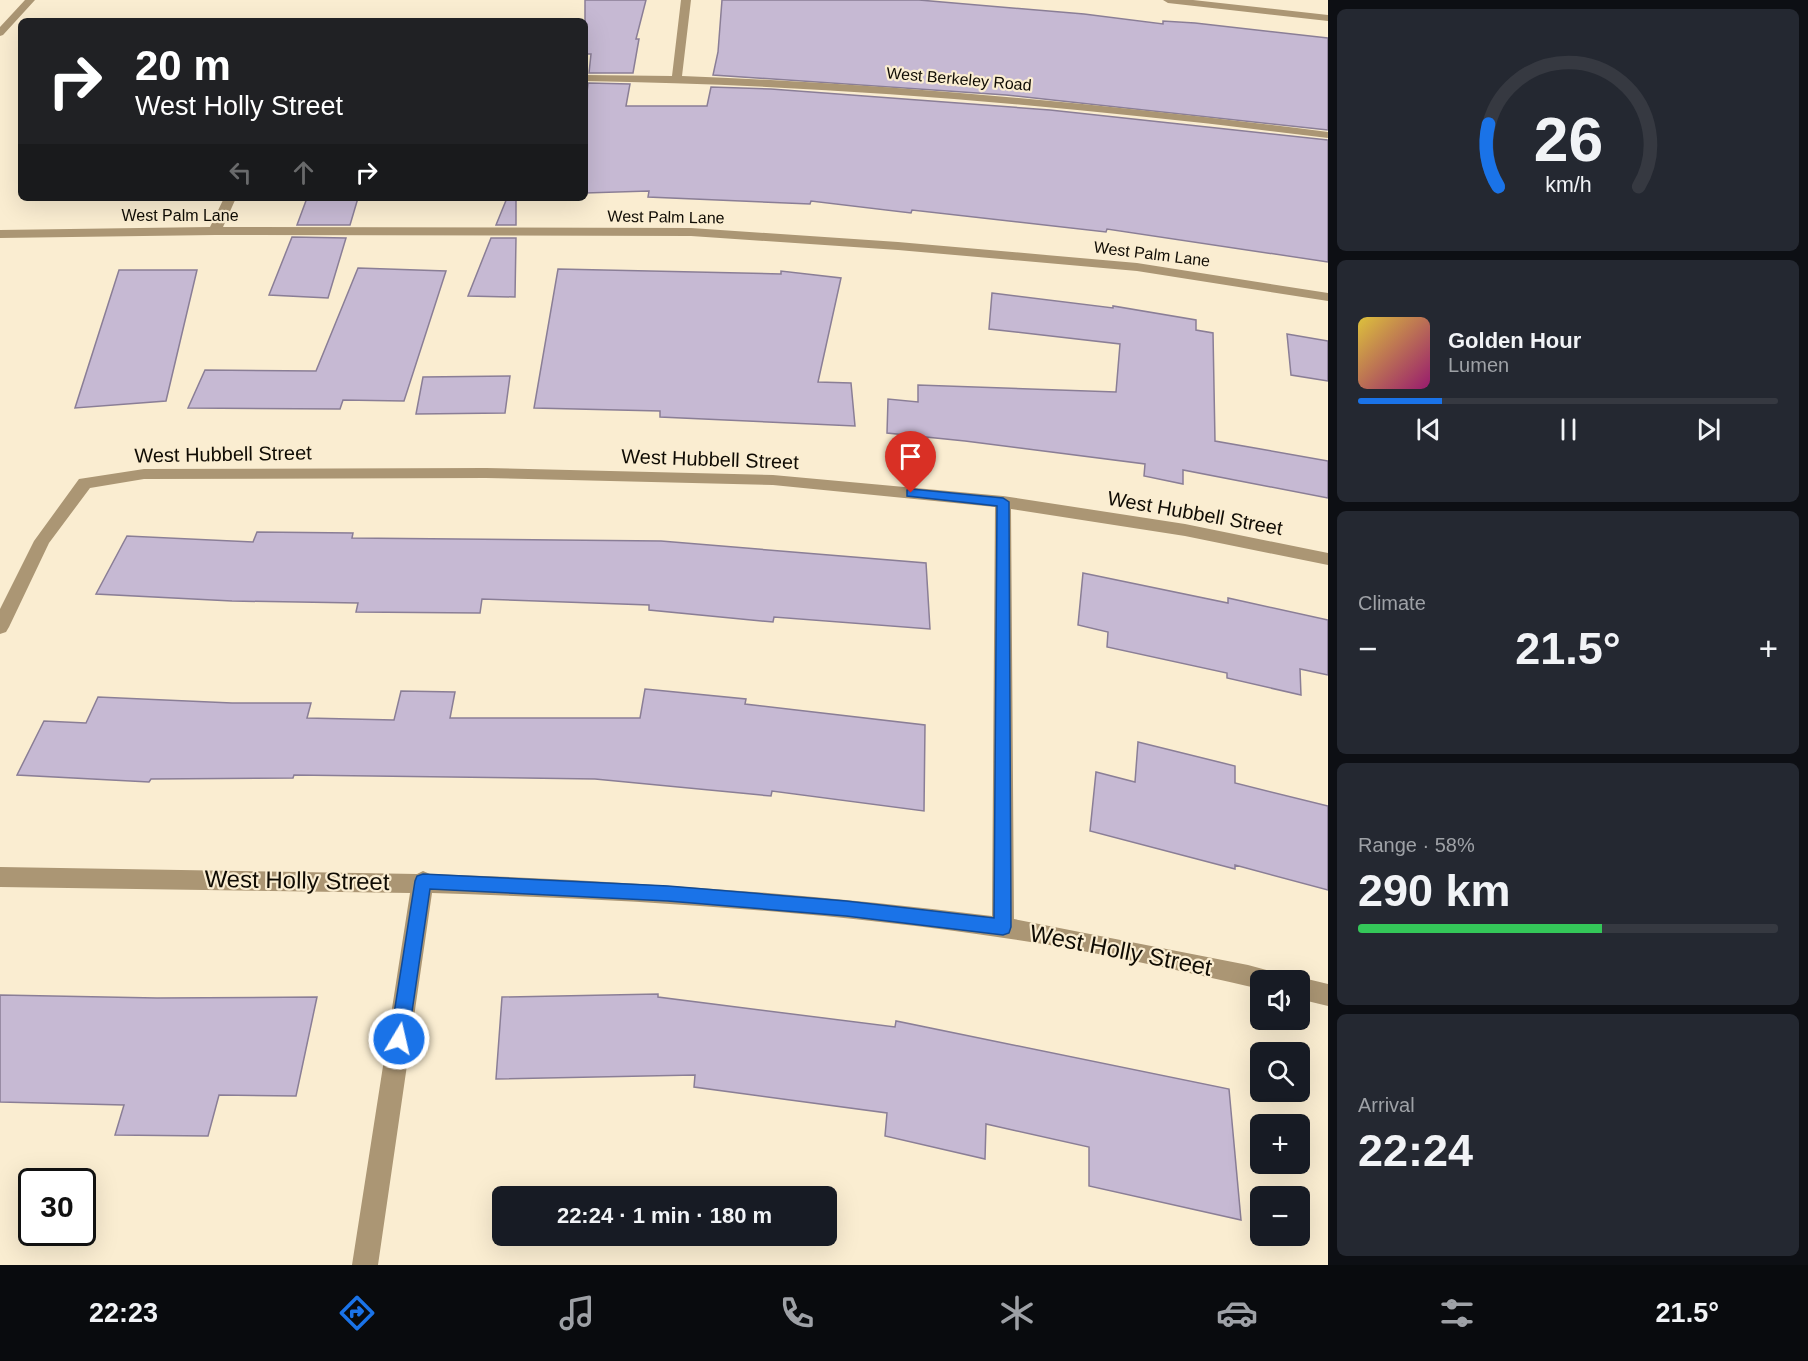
<!DOCTYPE html>
<html lang="en">
<head>
<meta charset="utf-8">
<style>
  :root { --surface:#171b24; --page:#242831; --text:#f1f3f6; --muted:#9ea1a6; --line:#363941; --accent:#1a73e8 }
  body { margin:0; font-family:Arial,sans-serif; background:var(--page); color:var(--text); height:100vh; display:flex; flex-direction:column; font-size:22px; white-space:nowrap }
  * { box-sizing:border-box; margin:0 }
  p { font-size:20px; color:var(--muted) }
  .icon { flex:none; width:33px; height:33px; fill:none; stroke:currentColor; stroke-width:2; stroke-linecap:round; stroke-linejoin:round }
  .map { position:relative; flex:1; overflow:hidden }
  .sheet { display:flex; flex-direction:column; gap:9px; padding:9px; background:#0d0f14; width:480px }
  .sheet>* { flex:none }
  .guide { position:absolute; left:18px; top:18px; width:570px; height:183px; border-radius:9px; box-shadow:0 6px 24px #0002; background:#202124; color:#fff; overflow:hidden }
  .tools { position:absolute; left:1250px; top:970px; display:grid; gap:12px }
  .tools a { display:grid; place-items:center; width:60px; height:60px; border-radius:9px; background:var(--surface); box-shadow:0 6px 24px #0002; font-size:30px }
  .speed { position:absolute; left:18px; top:1168px; display:flex; gap:12px; font-size:30px; font-weight:700; text-align:center }
  .speed>* { display:grid; place-content:center; width:78px; height:78px; border-radius:50%; background:var(--surface); box-shadow:0 6px 24px #0002; line-height:1 }
  .speed .limit { border:3px solid #111; border-radius:9px; background:#fff; color:#111 }
  .pin { position:absolute; display:grid; place-items:center; width:51px; height:51px; color:#fff; margin:-62px -26px; border-radius:50% 50% 50% 0; rotate:-45deg; box-shadow:0 0 6px #0007 }
  .pin .icon { rotate:45deg }
  .me { position:absolute; width:66px; margin:-33px; rotate:9deg; stroke-linejoin:round; filter:drop-shadow(0 0 4px #0008) }
  .turn { display:flex; align-items:center; gap:21px; height:126px; padding:0 18px; font-size:27px }
  .turn .icon { width:78px; height:78px; stroke-width:2.5 }
  .turn b { display:block; font-size:42px; line-height:51px }
  .lanes { display:flex; align-items:center; height:57px; padding:0 18px; background:#0003; justify-content:center; gap:30px; direction:ltr }
  .lanes .off { opacity:.35 }
  .big { font-size:45px; font-weight:700; line-height:1.1 }
  .sheet .tile { flex:1; display:flex; flex-direction:column; justify-content:center; gap:9px; min-width:0; padding:0 21px; border-radius:9px; background:var(--page) }
  .sheet .dial { align-items:center; gap:0 }
  .dial svg { height:156px; overflow:visible; fill:none; stroke:var(--line); stroke-width:7; stroke-linecap:round; text-anchor:middle }
  .dial text { fill:var(--text); stroke:none }
  .song { display:flex; align-items:center; gap:18px }
  .cover { width:72px; height:72px; border-radius:9px; background:linear-gradient(135deg,hsl(50 70% 55%),hsl(320 70% 35%)) }
  .played { height:6px; border-radius:3px; background:linear-gradient(90deg,var(--accent) 20%,var(--line) 20%) }
  .keys { display:flex; justify-content:space-around; direction:ltr }
  .heat { display:flex; justify-content:space-between; align-items:center; font-size:33px; direction:ltr }
  .charge { height:9px; border-radius:4px; background:linear-gradient(90deg,#34c759 58%,var(--line) 0) }
  .trip { position:absolute; left:492px; top:1186px; width:345px; height:60px; border-radius:9px; background:var(--surface); box-shadow:0 6px 24px #0002; font-weight:700; line-height:60px; text-align:center }
  .dock { display:flex; height:96px; justify-content:space-around; align-items:center; background:#090b0e; color:var(--muted) }
  .dock .icon { width:42px; height:42px }
  .dock .current { color:var(--accent) }
  .dock b { font-size:27px; color:var(--text) }
  main { display:flex; flex:1; min-height:0 }
  .map>svg:first-child { display:block }
  .building { fill:#c6b9d3; stroke:#8a7e96; stroke-width:1.5 }
  .lines { fill:none; stroke-linecap:round; stroke-linejoin:round }
  .street { fill:#ab9674; fill-rule:evenodd }
  .route { fill:#1a73e8; stroke:#114b97; stroke-width:1.5 }
  .labels { text-anchor:middle; dominant-baseline:central; stroke-width:4.5; stroke-linejoin:round; paint-order:stroke }
  .far-street-label { font-size:16px; fill:#100c04; stroke:#faedd1 }
  .street-label { font-size:20px; fill:#100c04; stroke:#faedd1 }
  .near-street-label { font-size:24px; fill:#100c04; stroke:#faedd1 }
</style>
</head>
<body>
<main>
<div class="map">
<svg width="1328" height="1265" viewBox="0 0 1328 1265">
  <rect width="100%" height="100%" fill="#faedd1"/>
  <path class="building" d="M 585,0 L 646,0 L 636,39 L 639,39 L 633,73 L 589,73 L 591,54 L 585,54 Z
    M 722,0 L 919,0 L 1084,14 L 1163,24 L 1163,21 L 1195,23 L 1328,38 L 1328,130 L 1006,95 L 713,75 L 718,52 Z
    M 588,83 L 630,84 L 626,106 L 707,106 L 711,87 L 771,89 L 1050,110 L 1328,140 L 1328,262 L 1107,229 L 1106,232 L 912,210 L 911,213 L 811,201 L 810,204 L 648,197 L 649,191 L 585,193 L 585,113 Z
    M 307,198 L 358,198 L 350,225 L 297,225 Z
    M 507,198 L 516,198 L 516,225 L 496,225 Z
    M 292,237 L 346,238 L 328,298 L 269,295 Z
    M 491,238 L 516,238 L 515,297 L 468,296 Z
    M 358,268 L 446,271 L 404,401 L 343,400 L 340,409 L 188,408 L 205,370 L 316,371 Z
    M 558,269 L 781,274 L 781,271 L 841,278 L 818,382 L 851,383 L 855,426 L 660,417 L 660,411 L 534,408 Z
    M 119,270 L 197,270 L 166,401 L 75,408 Z
    M 992,293 L 1113,308 L 1113,306 L 1196,320 L 1196,330 L 1213,333 L 1215,441 L 1328,461 L 1328,498 L 1183,470 L 1183,484 L 1144,476 L 1145,464 L 965,441 L 887,433 L 888,399 L 918,402 L 918,385 L 1116,392 L 1120,344 L 989,329 Z
    M 1287,334 L 1328,341 L 1328,381 L 1291,375 Z
    M 510,376 L 505,413 L 416,414 L 423,377 Z
    M 257,532 L 353,533 L 352,538 L 661,541 L 926,563 L 930,629 L 774,617 L 773,622 L 649,610 L 649,605 L 482,599 L 480,613 L 356,612 L 358,603 L 232,601 L 96,594 L 127,536 L 253,542 Z
    M 1083,573 L 1228,603 L 1228,598 L 1328,620 L 1328,675 L 1300,669 L 1301,695 L 1227,678 L 1227,673 L 1107,647 L 1108,632 L 1078,625 Z
    M 645,689 L 746,699 L 745,704 L 925,725 L 924,811 L 772,791 L 771,796 L 595,779 L 294,775 L 293,778 L 151,779 L 149,782 L 17,775 L 44,721 L 86,723 L 98,697 L 232,703 L 311,703 L 307,718 L 394,720 L 401,691 L 455,692 L 450,718 L 640,718 Z
    M 1138,742 L 1235,766 L 1235,783 L 1328,806 L 1328,890 L 1235,865 L 1235,869 L 1090,831 L 1096,772 L 1135,782 Z
    M 658,994 L 658,997 L 895,1027 L 896,1021 L 1229,1089 L 1241,1220 L 1089,1186 L 1089,1147 L 986,1124 L 985,1159 L 885,1136 L 887,1113 L 694,1087 L 695,1075 L 496,1079 L 502,997 Z
    M 0,995 L 157,998 L 317,997 L 296,1096 L 219,1095 L 208,1136 L 115,1135 L 124,1105 L 0,1102 Z"/>
  <g class="lines">
    <path class="street" d="M 25,0 L 35,0 L 3,35 L 0,36 L 0,27 Z
      M 681,0 L 691,0 L 682,76 C 899,84 1113,105 1328,132 L 1328,138 C 1081,107 834,85 585,81 L 585,75 L 672,76 Z
      M 1163,0 L 1193,0 L 1328,15 L 1328,21 L 1168,3 Z
      M 224,198 L 236,198 L 223,227 L 691,228 L 898,242 L 1137,263 L 1328,293 L 1328,301 L 1137,271 L 898,250 L 691,236 L 215,235 L 0,238 L 0,230 L 210,227 Z
      M 486,468 L 773,475 L 1003,496 L 1185,524 L 1328,553 L 1328,565 L 1185,536 L 1011,509 L 1014,919 L 1248,965 L 1278,973 L 1281,981 L 1260,981 L 1260,989 C 1178,970 1094,951 1011,939 C 820,910 625,899 432,893 L 378,1265 L 352,1265 L 410,893 L 0,887 L 0,867 L 417,874 L 423,871 L 430,874 C 618,880 805,893 992,916 L 995,507 L 773,485 L 486,478 L 144,479 L 90,488 L 49,543 L 9,627 L 6,632 L 0,634 L 0,609 L 34,541 L 79,479 L 144,469 Z
      M 1299,977 L 1328,984 L 1328,1006 L 1299,999 L 1299,981 L 1291,981 Z"/>
  </g>
  <path class="route" d="M 911,489 L 1003,498 L 1009,502 L 1011,927 L 1009,933 L 1003,935 L 846,916 L 668,901 L 430,889 L 408,1039 L 405,1046 L 399,1048 L 393,1046 L 390,1039 L 415,881 L 417,876 L 423,874 L 668,886 L 846,901 L 994,918 L 997,506 L 907,496 L 907,490 Z"/>
  <g class="labels">
    <g class="far-street-label">
      <text transform="translate(959 79) rotate(5)">West Berkeley Road</text>
      <text x="180" y="215">West Palm Lane</text>
      <text transform="translate(666 217) rotate(1)">West Palm Lane</text>
      <text transform="translate(1152 254) rotate(7)">West Palm Lane</text>
    </g>
    <g class="street-label">
      <text transform="translate(223 454) rotate(-1)">West Hubbell Street</text>
      <text transform="translate(710 459) rotate(2)">West Hubbell Street</text>
      <text transform="translate(1195 513) rotate(10)">West Hubbell Street</text>
    </g>
    <g class="near-street-label">
      <text transform="translate(297 880) rotate(1)">West Holly Street</text>
      <text transform="translate(1121 950) rotate(11)">West Holly Street</text>
    </g>
  </g>
</svg>
<div class="tools">
<a><svg class="icon" aria-label="sound" viewBox="0 0 24 24"><path d="M4 9h4l5-4v14l-5-4H4zM17 9q2 3 0 6"/></svg></a>
<a><svg class="icon" aria-label="search" viewBox="0 0 24 24"><circle cx="10" cy="10" r="6"/><path d="M15 15l6 6"/></svg></a>
<a>+</a>
<a>−</a>
</div>
<div class="speed"><div class="limit">30</div></div>
<div class="pin" style="left:911px;top:493px;background:#d93025"><svg class="icon" aria-label="arrive" viewBox="0 0 24 24"><path d="M6 21V4h12l-3 4 3 4H6"/></svg></div>
<svg class="me" style="left:399px;top:1039px" viewBox="-20 -20 40 40"><circle r="17" fill="#1a73e8" stroke="#fff" stroke-width="3"/><path d="M0-11L8 9 0 5-8 9z" fill="#fff"/></svg>
<div class="trip">22:24 · 1 min · 180 m</div>
<div class="guide">
<div class="turn"><svg class="icon" aria-label="right" viewBox="0 0 24 24"><path d="M7 20v-9h11M14 6l5 5-5 5"/></svg><div><b>20 m</b>West Holly Street</div></div>
<div class="lanes"><svg class="icon off" aria-label="left" viewBox="0 0 24 24"><path d="M17 20v-9H6M10 6l-5 5 5 5"/></svg><svg class="icon off" aria-label="ahead" viewBox="0 0 24 24"><path d="M12 20V5M6 11l6-6 6 6"/></svg><svg class="icon" aria-label="right" viewBox="0 0 24 24"><path d="M7 20v-9h11M14 6l5 5-5 5"/></svg></div>
</div>
</div>
<section class="sheet">
<div class="tile dial"><svg viewBox="0 0 100 80">
<path d="M14 69A42 42 0 1 1 86 69"/>
<path d="M14 69A42 42 0 0 1 9 37" stroke="#1a73e8"/>
<text x="50" y="56" font-size="32" font-weight="700">26</text>
<text x="50" y="72" font-size="11">km/h</text>
</svg></div>
<div class="tile">
<div class="song"><i class="cover"></i><div><b>Golden Hour</b><p>Lumen</p></div></div>
<div class="played"></div>
<div class="keys"><svg class="icon" aria-label="previous" viewBox="0 0 24 24"><path d="M18 5L8 12l10 7zM5 5v14"/></svg><svg class="icon" aria-label="pause" viewBox="0 0 24 24"><path d="M8 5v14M16 5v14"/></svg><svg class="icon" aria-label="next" viewBox="0 0 24 24"><path d="M6 5l10 7-10 7zM19 5v14"/></svg></div>
</div>
<div class="tile"><p>Climate</p>
<div class="heat"><a>−</a><b class="big">21.5°</b><a>+</a></div>
</div>
<div class="tile"><p>Range · 58%</p><b class="big">290 km</b><div class="charge"></div></div>
<div class="tile"><p>Arrival</p><b class="big">22:24</b></div>
</section>
</main>
<nav class="dock">
<b>22:23</b>
<svg class="icon current" aria-label="directions" viewBox="0 0 24 24"><path d="M12 3l9 9-9 9-9-9zM9 14v-3h6M13 9l2 2-2 2"/></svg>
<svg class="icon" aria-label="music" viewBox="0 0 24 24"><path d="M9 18V5l10-2v13"/><circle cx="6" cy="18" r="3"/><circle cx="16" cy="16" r="3"/></svg>
<svg class="icon" aria-label="phone" viewBox="0 0 24 24"><path d="M5 4h4l2 5-3 2q2 4 5 5l2-3 5 2v4C11 20 4 13 5 4z"/></svg>
<svg class="icon" aria-label="climate" viewBox="0 0 24 24"><path d="M12 3v18M4 7l16 10M4 17L20 7"/></svg>
<svg class="icon" aria-label="car" viewBox="0 0 24 24"><path d="M5 17H2v-5l4-1 3-4h7l3 4 3 1v5h-3M9 17h6M6 11h13"/><circle cx="7" cy="17" r="2"/><circle cx="17" cy="17" r="2"/></svg>
<svg class="icon" aria-label="filters" viewBox="0 0 24 24"><path d="M4 7h16M4 17h16"/><circle cx="9" cy="7" r="2"/><circle cx="15" cy="17" r="2"/></svg>
<b>21.5°</b>
</nav>
</body>
</html>
